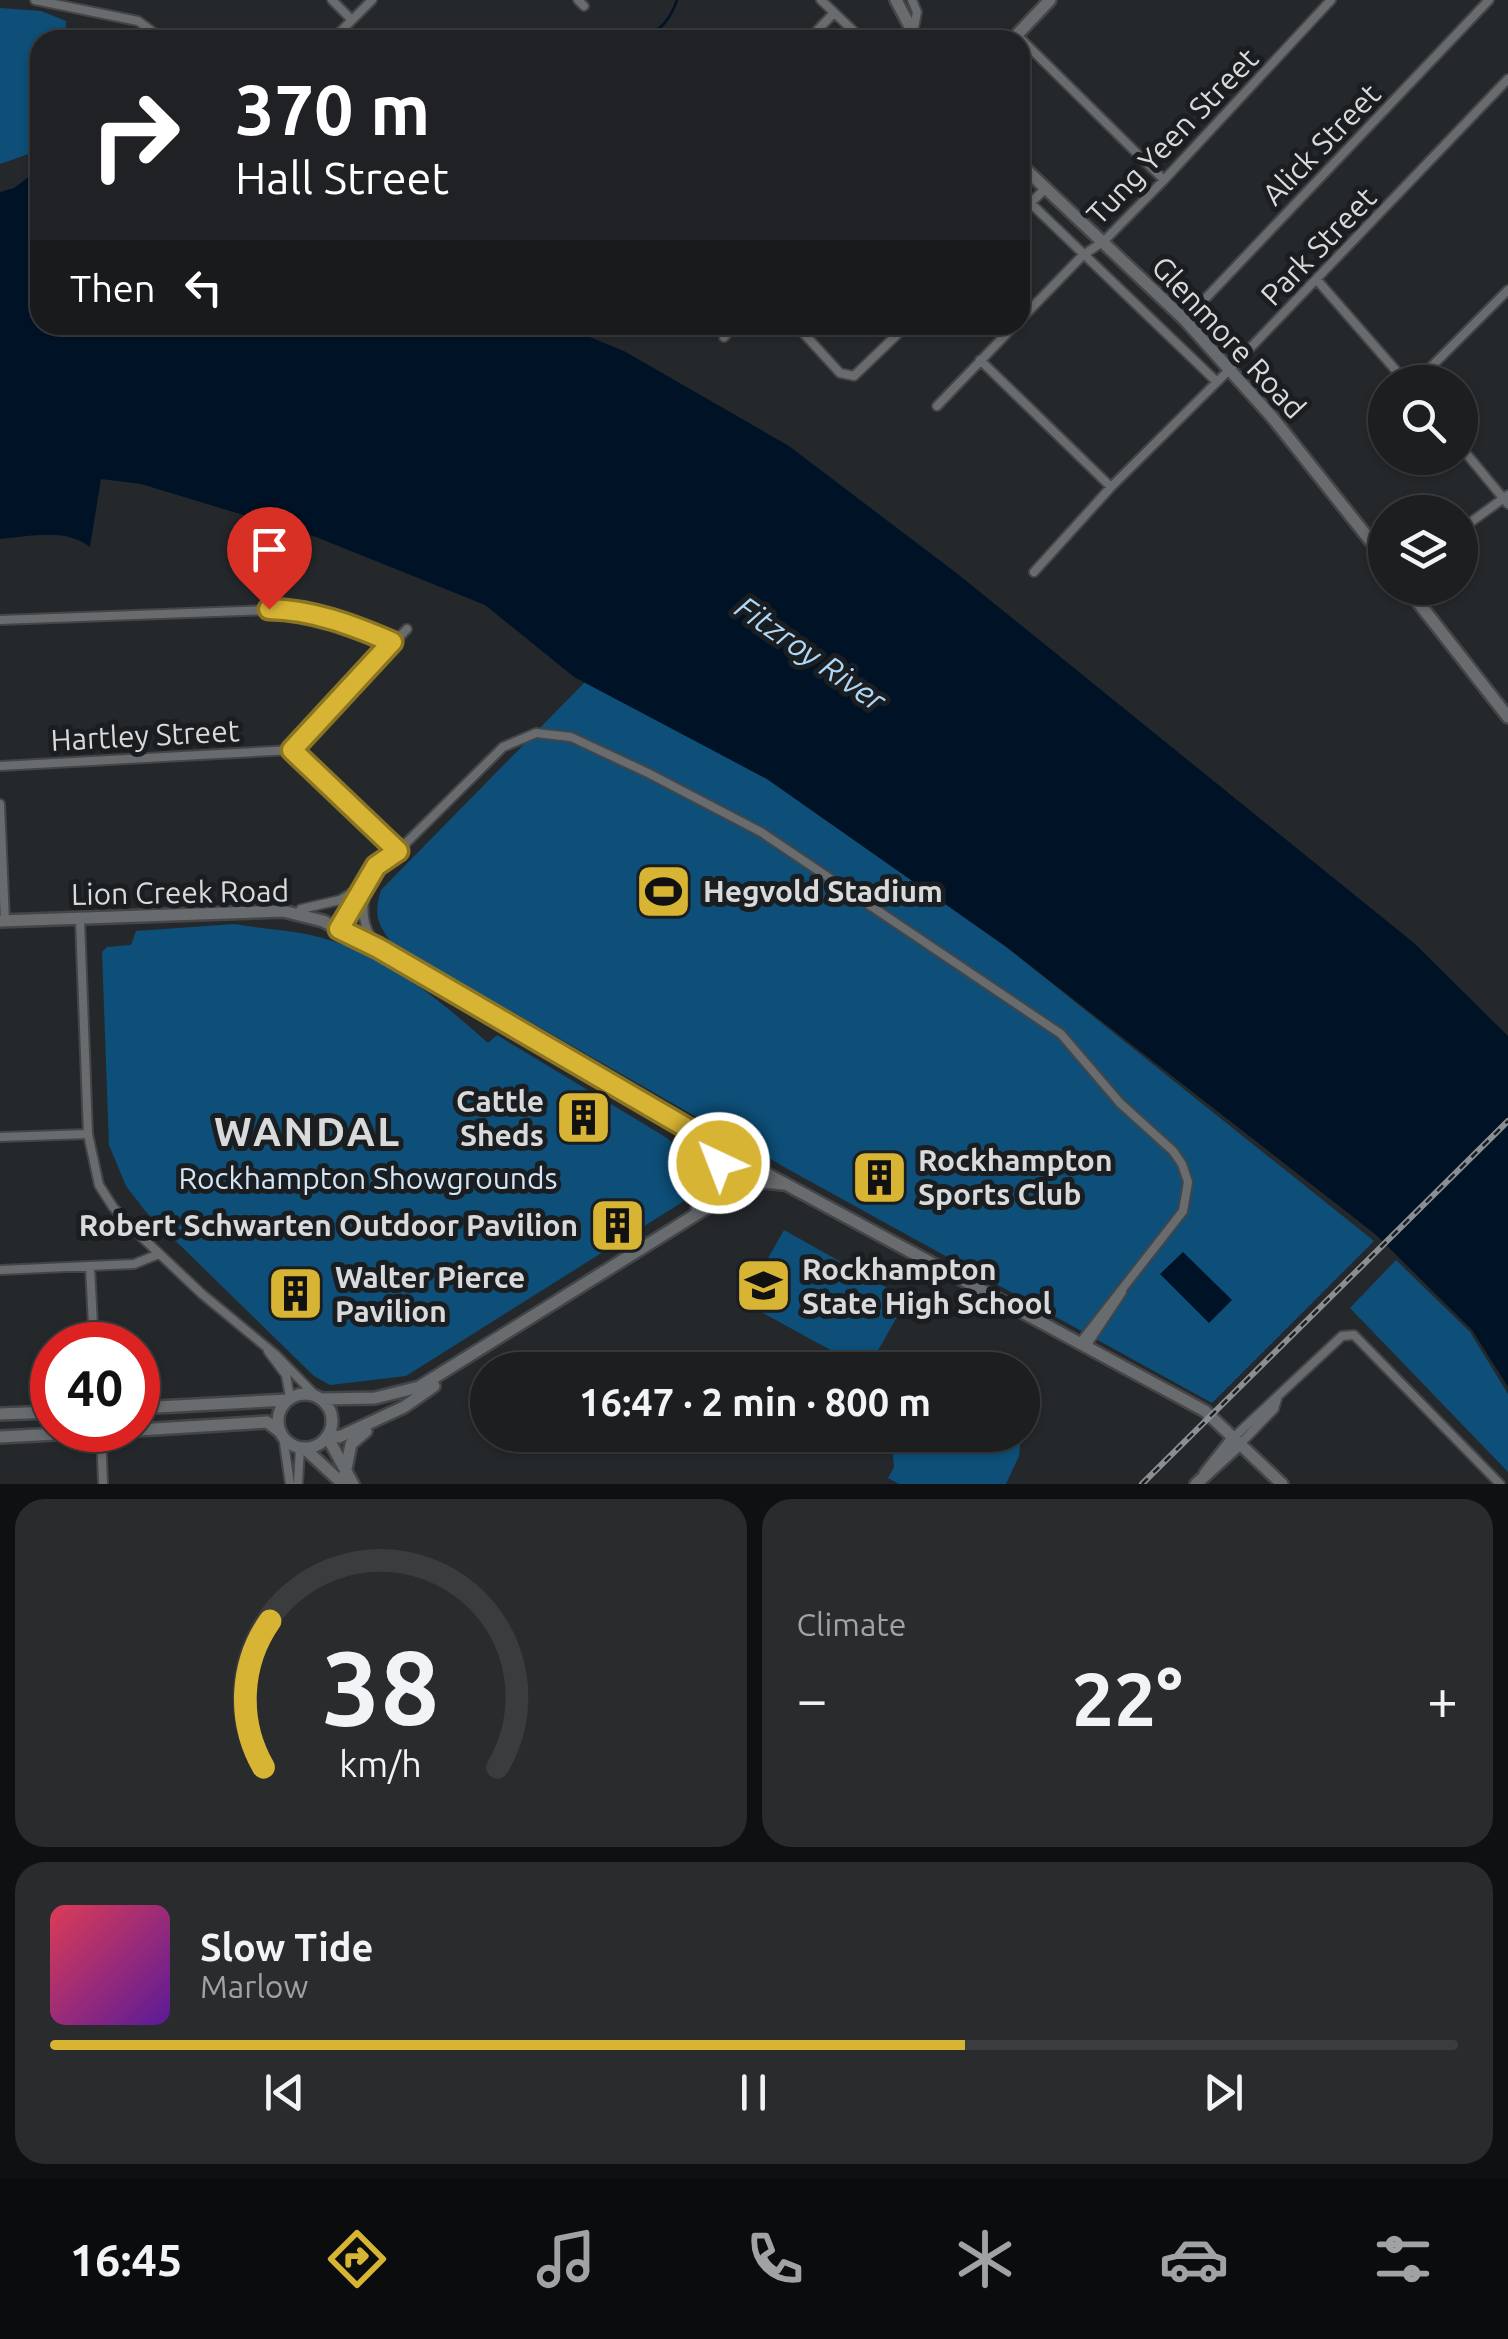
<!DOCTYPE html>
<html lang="en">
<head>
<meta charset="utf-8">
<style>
  :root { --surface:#1c1e20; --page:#292b2d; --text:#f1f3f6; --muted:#a0a2a5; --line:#3a3c3e; --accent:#d7b434 }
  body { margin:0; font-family:Ubuntu,sans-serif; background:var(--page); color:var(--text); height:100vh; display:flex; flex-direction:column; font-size:38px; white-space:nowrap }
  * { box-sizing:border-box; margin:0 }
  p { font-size:32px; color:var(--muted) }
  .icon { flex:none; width:55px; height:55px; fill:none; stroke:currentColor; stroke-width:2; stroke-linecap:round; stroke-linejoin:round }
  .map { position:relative; height:1484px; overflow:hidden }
  .panel { display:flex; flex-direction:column; gap:15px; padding:15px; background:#0f1012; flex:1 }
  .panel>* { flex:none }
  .guide { position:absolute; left:30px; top:30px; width:1000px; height:305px; border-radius:30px; box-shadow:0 2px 8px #0004,0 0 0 2px var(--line); background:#202124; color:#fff; overflow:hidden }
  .fabs { position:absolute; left:1368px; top:365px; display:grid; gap:20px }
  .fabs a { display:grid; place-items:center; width:110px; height:110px; border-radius:50%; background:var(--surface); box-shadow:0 2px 8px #0004,0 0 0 2px var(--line); font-size:50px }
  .speed { position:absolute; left:30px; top:1322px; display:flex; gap:20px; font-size:50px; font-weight:700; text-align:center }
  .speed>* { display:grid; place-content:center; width:130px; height:130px; border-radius:50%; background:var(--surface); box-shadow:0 2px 8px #0004,0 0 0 2px var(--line); line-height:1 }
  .speed .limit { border:15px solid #d22; background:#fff; color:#111 }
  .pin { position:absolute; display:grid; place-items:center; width:85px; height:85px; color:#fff; margin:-102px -42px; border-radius:50% 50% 50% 0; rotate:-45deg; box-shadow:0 0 10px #0007 }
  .pin .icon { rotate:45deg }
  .me { position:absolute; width:110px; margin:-55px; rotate:317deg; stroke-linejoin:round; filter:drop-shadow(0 0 8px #0008) }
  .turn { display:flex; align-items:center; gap:35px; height:210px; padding:0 40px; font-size:45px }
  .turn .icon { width:130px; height:130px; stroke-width:2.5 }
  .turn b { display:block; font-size:70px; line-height:85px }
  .then { display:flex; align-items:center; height:95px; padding:0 40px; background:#0003; gap:20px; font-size:38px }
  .big { font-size:75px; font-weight:700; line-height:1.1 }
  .panel .widget { flex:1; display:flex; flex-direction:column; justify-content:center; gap:15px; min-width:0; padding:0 35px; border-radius:30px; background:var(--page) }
  .panel .dial { align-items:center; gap:0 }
  .dial svg { height:260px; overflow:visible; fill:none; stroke:var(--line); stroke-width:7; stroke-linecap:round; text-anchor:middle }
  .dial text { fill:var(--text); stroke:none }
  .song { display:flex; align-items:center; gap:30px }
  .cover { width:120px; height:120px; border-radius:15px; background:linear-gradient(135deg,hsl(350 70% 55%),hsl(270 70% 35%)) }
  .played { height:10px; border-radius:5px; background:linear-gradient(90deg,var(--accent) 65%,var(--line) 65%) }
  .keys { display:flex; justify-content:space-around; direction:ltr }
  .heat { display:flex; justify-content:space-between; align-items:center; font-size:55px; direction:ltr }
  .panel .tiles { flex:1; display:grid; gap:15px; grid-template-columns:1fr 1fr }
  .widget:last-child { grid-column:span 2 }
  .trip { position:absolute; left:470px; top:1352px; width:570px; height:100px; border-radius:50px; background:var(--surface); box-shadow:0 2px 8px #0004,0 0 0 2px var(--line); font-weight:700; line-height:100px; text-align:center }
  .tab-bar { display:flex; height:160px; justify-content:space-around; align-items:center; background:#0b0c0d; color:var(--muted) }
  .tab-bar .icon { width:70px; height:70px }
  .tab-bar .on { color:var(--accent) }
  .tab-bar b { font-size:45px; color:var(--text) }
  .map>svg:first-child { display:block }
  .park { fill:#0d4f79 }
  .water { fill:#001326 }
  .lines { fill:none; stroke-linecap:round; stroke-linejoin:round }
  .stream { stroke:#001326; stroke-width:2.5 }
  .street-casing { stroke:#434547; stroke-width:12 }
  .secondary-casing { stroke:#434547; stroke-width:16 }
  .street { stroke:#686c6f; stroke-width:8 }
  .secondary { stroke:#686c6f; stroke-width:11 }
  .rail-casing { stroke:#8c8f91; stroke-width:6 }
  .rail { stroke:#1b1e21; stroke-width:2.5; stroke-dasharray:8; stroke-linecap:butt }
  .route-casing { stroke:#8c7522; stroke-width:25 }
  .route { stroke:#d7b434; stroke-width:18 }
  .labels { text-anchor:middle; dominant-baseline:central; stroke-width:10; stroke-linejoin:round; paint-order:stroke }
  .street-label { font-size:30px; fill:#d8dadc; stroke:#1b1e21 }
  .poi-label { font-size:30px; font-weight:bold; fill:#d8dadc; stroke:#1b1e21; text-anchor:start }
  .park-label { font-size:30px; fill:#d2e6f7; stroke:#1b1e21 }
  .water-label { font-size:32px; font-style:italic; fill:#aed6f7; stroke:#1b1e21 }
  .district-label { font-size:40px; font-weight:bold; letter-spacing:2.5px; fill:#d8dadc; stroke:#1b1e21 }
</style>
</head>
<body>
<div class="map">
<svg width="1508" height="1484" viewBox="0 0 1508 1484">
  <rect width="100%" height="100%" fill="#25282b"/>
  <path class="park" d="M 0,8 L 41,11 L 66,21 L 65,40 L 40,40 L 40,150 L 0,164 Z
    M 585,682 L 767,779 L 1005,946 L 1374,1241 L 1212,1403 L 786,1168 L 392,943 C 376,923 374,913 381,890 Z
    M 235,924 C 262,929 292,930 319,937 C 387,955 437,998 488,1043 L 497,1035 L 667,1138 L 698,1167 L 700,1179 L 692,1196 L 406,1376 L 330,1385 L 314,1376 L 146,1212 L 126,1186 L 109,1145 L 102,952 L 107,947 L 131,945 L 136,931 Z
    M 784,1230 L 907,1299 L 867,1370 L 743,1302 Z
    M 1396,1260 L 1470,1332 L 1508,1394 L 1508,1472 L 1350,1308 Z
    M 891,1435 L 1021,1435 L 1019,1456 L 1006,1484 L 899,1484 L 888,1478 L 894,1467 Z"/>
  <path class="water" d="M 40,168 L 40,325 L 560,325 L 624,351 L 789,446 L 959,575 L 1414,943 L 1508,1036 L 1508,1387 L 1472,1330 L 1375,1234 L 1005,946 L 767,779 L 574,677 L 485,605 L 316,537 L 141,484 L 101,479 L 90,547 C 65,528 32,536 0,539 L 0,192 L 14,188 Z
    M 1183,1252 L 1232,1300 L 1209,1323 L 1160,1274 Z"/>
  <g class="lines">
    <path class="stream" d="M 591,40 C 632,35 660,48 677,0"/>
    <defs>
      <path id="street" d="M 35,0 L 138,21 L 164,40
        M 332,0 L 352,20
        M 578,0 L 584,6
        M 821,0 L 863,40
        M 912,0 L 917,12 L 913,33
        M 1017,35 L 1164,180
        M 332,40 L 372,0
        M 808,40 L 834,13
        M 1020,193 L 1217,382
        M 1020,213 L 1045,189
        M 1317,280 L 1406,382
        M 1020,320 L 1083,255 L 1104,241 L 1164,180 L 1331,0
        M 1185,320 L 1489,0
        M 796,325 L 840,373 L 854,376 L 907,325
        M 724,337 L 735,325
        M 980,360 L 1111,487
        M 1416,382 L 1508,290
        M 937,406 L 1015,325
        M 1460,446 L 1508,504
        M 1460,530 L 1508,495
        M 1034,572 L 1111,487 L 1230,369 L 1508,79
        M 0,620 L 293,609 L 338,620 L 392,642
        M 292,750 L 407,629
        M 292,750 L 398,851
        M 0,766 L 292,750
        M 0,804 L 5,921
        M 367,887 C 361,909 362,925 375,944
        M 298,913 L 301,909 L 340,900 L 362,887
        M 80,920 L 88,1134 L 99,1185 L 113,1207 L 130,1226 L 202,1294 L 276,1355 L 316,1396
        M 339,929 L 376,866 L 398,851 L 503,747 L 536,733 L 571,737 L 648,773 L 761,832 L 1061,1034 L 1120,1103 L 1173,1151 L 1182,1164 L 1188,1182 L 1183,1211 L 1080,1343
        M 0,1137 L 88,1134
        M 90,1266 L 94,1345
        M 0,1270 L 134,1264 L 159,1254
        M 1086,1346 L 1122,1292
        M 268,1351 L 286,1375 L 290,1398
        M 101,1432 L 103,1484
        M 283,1436 L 290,1484
        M 1234,1437 L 1342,1336 L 1354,1335 L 1500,1484
        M 1241,1443 L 1274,1409 L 1277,1399
        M 298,1484 L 300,1447"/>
      <path id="secondary" d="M 896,0 L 917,40
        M 1012,40 L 1050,0
        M 1020,164 L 1185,320 L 1272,417 L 1385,559
        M 1407,588 L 1508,717
        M 0,921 L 283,911 L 323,921 L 378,949 L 743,1161 L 1205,1411 L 1282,1484
        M 710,1200 L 743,1161
        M 697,1209 C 714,1186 727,1168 707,1142
        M278 1421a27 27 0 1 1 54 0a27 27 0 1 1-54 0Z
        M 321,1399 L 375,1398 L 419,1387 L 737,1189 L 764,1182 L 783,1184
        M 138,1408 L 288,1400
        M 0,1414 L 52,1412
        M 138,1430 L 267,1422 L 280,1432
        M 329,1434 L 339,1437 L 404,1407 L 434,1386
        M 327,1436 L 353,1484
        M 0,1437 L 131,1430
        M 304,1448 L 343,1484
        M 345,1474 L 351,1444 L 366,1431
        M 1205,1474 L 1234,1437
        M 1196,1484 L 1241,1443"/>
    </defs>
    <use href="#street" class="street-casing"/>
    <use href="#secondary" class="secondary-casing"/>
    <use href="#street" class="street"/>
    <use href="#secondary" class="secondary"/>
    <defs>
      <path id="rail" d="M 1142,1484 L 1508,1121"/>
    </defs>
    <use href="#rail" class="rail-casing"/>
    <use href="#rail" class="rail"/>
  </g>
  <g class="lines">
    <defs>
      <path id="route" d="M 269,609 C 313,610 352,625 392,642 L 292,750 L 398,851 L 376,866 L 339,929 L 378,948 L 704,1138 L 719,1163"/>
    </defs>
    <use href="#route" class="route-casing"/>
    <use href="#route" class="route"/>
  </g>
  <defs>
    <symbol id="stadium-square" viewBox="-11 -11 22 22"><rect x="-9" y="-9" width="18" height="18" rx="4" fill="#d7b434" stroke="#1b1e21"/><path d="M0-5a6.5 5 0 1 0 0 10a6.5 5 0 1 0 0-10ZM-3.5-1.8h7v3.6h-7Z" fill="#111"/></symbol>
    <symbol id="building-square" viewBox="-11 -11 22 22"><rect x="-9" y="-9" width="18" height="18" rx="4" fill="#d7b434" stroke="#1b1e21"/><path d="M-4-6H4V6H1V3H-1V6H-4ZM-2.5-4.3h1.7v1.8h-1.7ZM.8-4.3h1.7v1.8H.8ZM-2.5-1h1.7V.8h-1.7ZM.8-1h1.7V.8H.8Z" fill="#111"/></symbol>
    <symbol id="school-square" viewBox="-11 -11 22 22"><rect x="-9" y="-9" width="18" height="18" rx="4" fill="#d7b434" stroke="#1b1e21"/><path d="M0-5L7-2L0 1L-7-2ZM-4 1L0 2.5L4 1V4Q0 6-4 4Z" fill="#111"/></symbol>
  </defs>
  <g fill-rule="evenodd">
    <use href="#stadium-square" x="632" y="860" width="63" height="63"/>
    <use href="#building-square" x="552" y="1086" width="63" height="63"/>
    <use href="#building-square" x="848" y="1146" width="63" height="63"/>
    <use href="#building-square" x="586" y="1194" width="63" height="63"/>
    <use href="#school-square" x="732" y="1254" width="63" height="63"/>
    <use href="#building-square" x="264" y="1262" width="63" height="63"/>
  </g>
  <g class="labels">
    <g class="street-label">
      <text transform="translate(1172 136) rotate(-46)">Tung Yeen Street</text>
      <text transform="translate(1321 144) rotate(-46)">Alick Street</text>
      <text transform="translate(1318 246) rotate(-46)">Park Street</text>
      <text transform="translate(1229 337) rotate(47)">Glenmore Road</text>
      <text transform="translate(145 735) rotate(-3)">Hartley Street</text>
      <text transform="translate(180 892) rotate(-1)">Lion Creek Road</text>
    </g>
    <g class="poi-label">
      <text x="703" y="891">Hegvold Stadium</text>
      <text x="544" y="1101" text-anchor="end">Cattle<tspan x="544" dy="34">Sheds</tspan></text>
      <text x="918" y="1160">Rockhampton<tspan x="918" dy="34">Sports Club</tspan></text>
      <text x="578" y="1225" text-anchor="end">Robert Schwarten Outdoor Pavilion</text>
      <text x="802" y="1269">Rockhampton<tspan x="802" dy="34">State High School</tspan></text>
      <text x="335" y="1277">Walter Pierce<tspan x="335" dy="34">Pavilion</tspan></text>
    </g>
    <g class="park-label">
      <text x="368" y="1178">Rockhampton Showgrounds</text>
    </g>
    <g class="water-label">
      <text transform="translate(811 653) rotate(35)">Fitzroy River</text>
    </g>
    <g class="district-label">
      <text x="308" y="1131">WANDAL</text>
    </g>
  </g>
</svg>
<div class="fabs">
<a><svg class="icon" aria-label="search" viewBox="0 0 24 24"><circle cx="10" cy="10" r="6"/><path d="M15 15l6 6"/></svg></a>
<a><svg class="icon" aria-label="layers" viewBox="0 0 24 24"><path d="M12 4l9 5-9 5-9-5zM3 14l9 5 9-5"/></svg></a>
</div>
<div class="speed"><div class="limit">40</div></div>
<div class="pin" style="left:269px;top:609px;background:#d93025"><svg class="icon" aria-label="arrive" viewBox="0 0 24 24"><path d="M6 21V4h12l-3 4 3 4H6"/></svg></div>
<svg class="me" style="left:719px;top:1163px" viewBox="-20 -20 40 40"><circle r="17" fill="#d7b434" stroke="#fff" stroke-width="3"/><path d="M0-11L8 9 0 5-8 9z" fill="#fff"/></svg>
<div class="trip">16:47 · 2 min · 800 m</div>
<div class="guide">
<div class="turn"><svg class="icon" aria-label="right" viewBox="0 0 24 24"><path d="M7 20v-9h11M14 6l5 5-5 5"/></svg><div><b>370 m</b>Hall Street</div></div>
<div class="then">Then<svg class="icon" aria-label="left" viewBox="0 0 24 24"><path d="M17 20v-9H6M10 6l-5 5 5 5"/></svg></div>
</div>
</div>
<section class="panel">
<div class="tiles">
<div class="widget dial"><svg viewBox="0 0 100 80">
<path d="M14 69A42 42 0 1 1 86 69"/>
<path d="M14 69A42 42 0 0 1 16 24" stroke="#d7b434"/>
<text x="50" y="56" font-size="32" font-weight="700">38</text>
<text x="50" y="72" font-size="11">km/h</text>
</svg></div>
<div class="widget"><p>Climate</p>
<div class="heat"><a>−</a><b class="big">22°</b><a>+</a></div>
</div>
<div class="widget">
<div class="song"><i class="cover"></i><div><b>Slow Tide</b><p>Marlow</p></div></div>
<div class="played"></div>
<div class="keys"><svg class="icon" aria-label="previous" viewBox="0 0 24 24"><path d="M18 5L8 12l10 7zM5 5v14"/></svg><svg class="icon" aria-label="pause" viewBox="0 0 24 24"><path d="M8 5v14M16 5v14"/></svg><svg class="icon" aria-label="next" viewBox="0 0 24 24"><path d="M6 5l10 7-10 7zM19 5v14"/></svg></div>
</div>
</div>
</section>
<nav class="tab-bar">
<b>16:45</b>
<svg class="icon on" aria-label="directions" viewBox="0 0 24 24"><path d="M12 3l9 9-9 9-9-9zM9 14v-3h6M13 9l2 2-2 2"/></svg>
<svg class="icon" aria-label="music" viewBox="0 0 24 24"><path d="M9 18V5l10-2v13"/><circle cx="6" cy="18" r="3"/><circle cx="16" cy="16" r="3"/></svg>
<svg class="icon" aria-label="phone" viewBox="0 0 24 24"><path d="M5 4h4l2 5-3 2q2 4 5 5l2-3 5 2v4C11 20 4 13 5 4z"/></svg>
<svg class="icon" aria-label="climate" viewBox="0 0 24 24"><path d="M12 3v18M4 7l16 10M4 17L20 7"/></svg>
<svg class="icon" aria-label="car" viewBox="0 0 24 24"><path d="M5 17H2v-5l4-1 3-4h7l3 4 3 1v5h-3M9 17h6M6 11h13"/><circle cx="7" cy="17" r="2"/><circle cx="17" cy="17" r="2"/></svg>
<svg class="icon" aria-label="filters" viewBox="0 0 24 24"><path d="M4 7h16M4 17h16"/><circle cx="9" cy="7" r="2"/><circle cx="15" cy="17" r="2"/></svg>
</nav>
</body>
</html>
